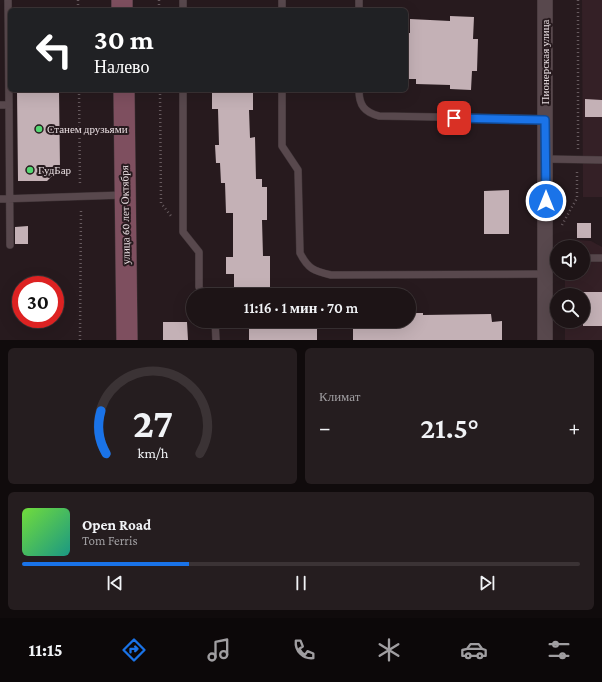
<!DOCTYPE html>
<html lang="ru">
<head>
<meta charset="utf-8">
<style>
  :root { --surface:#1d1416; --page:#251d1f; --text:#f1f3f6; --muted:#a09ea1; --line:#3b3335; --accent:#1a73e8 }
  body { margin:0; font-family:"Crimson Pro",serif; background:var(--page); color:var(--text); height:100vh; display:flex; flex-direction:column; font-size:15px; white-space:nowrap }
  * { box-sizing:border-box; margin:0 }
  p { font-size:13px; color:var(--muted) }
  .icon { flex:none; width:22px; height:22px; fill:none; stroke:currentColor; stroke-width:2; stroke-linecap:round; stroke-linejoin:round }
  .map { position:relative; height:340px; overflow:hidden }
  .details { display:flex; flex-direction:column; gap:8px; padding:8px; background:#100b0c; flex:1 }
  .details>* { flex:none }
  .banner { position:absolute; left:8px; top:8px; width:400px; height:84px; border-radius:6px; box-shadow:0 4px 16px #0002,0 0 0 1px var(--line); background:#202124; color:#fff; overflow:hidden }
  .buttons { position:absolute; left:550px; top:240px; display:grid; gap:8px }
  .buttons a { display:grid; place-items:center; width:40px; height:40px; border-radius:50%; background:var(--surface); box-shadow:0 4px 16px #0002,0 0 0 1px var(--line); font-size:20px }
  .speed { position:absolute; left:12px; top:276px; display:flex; gap:8px; font-size:20px; font-weight:700; text-align:center }
  .speed>* { display:grid; place-content:center; width:52px; height:52px; border-radius:50%; background:var(--surface); box-shadow:0 4px 16px #0002,0 0 0 1px var(--line); line-height:1 }
  .speed .limit { border:6px solid #d22; background:#fff; color:#111 }
  .pin { position:absolute; display:grid; place-items:center; width:34px; height:34px; color:#fff; margin:-17px; border-radius:8px; box-shadow:0 2px 6px #0006 }
  .me { position:absolute; width:44px; margin:-22px; rotate:0deg; stroke-linejoin:round; filter:drop-shadow(0 0 3px #0008) }
  .turn { display:flex; align-items:center; gap:14px; height:84px; padding:0 20px; font-size:18px }
  .turn .icon { width:52px; height:52px; stroke-width:2.5 }
  .turn b { display:block; font-size:28px; line-height:34px }
  .big { font-size:30px; font-weight:600; line-height:1.1 }
  .details .card { flex:1; display:flex; flex-direction:column; justify-content:center; gap:6px; min-width:0; padding:0 14px; border-radius:6px; background:var(--page) }
  .details .dial { align-items:center; gap:0 }
  .dial svg { height:104px; overflow:visible; fill:none; stroke:var(--line); stroke-width:7; stroke-linecap:round; text-anchor:middle }
  .dial text { fill:var(--text); stroke:none }
  .song { display:flex; align-items:center; gap:12px }
  .cover { width:48px; height:48px; border-radius:6px; background:linear-gradient(135deg,hsl(100 70% 55%),hsl(170 70% 35%)) }
  .played { height:4px; border-radius:2px; background:linear-gradient(90deg,var(--accent) 30%,var(--line) 30%) }
  .keys { display:flex; justify-content:space-around; direction:ltr }
  .heat { display:flex; justify-content:space-between; align-items:center; font-size:22px; direction:ltr }
  .details .tiles { flex:1; display:grid; gap:8px; grid-template-columns:1fr 1fr }
  .card:last-child { grid-column:span 2 }
  .trip { position:absolute; left:186px; top:288px; width:230px; height:40px; border-radius:20px; background:var(--surface); box-shadow:0 4px 16px #0002,0 0 0 1px var(--line); font-weight:600; line-height:40px; text-align:center }
  .tabs { display:flex; height:64px; justify-content:space-around; align-items:center; background:#0c0809; color:var(--muted) }
  .tabs .icon { width:28px; height:28px }
  .tabs .active { color:var(--accent) }
  .tabs b { font-size:18px; color:var(--text) }
  .map>svg:first-child { display:block }
  .built { fill:#342026 }
  .building { fill:#c4b1b6 }
  .lines { fill:none; stroke-linecap:round; stroke-linejoin:round }
  .lane-casing { stroke:#403538; stroke-width:8 }
  .street-casing { stroke:#403538; stroke-width:16 }
  .secondary-casing { stroke:#403538; stroke-width:22 }
  .path { stroke:#665a5e; stroke-width:2.5; stroke-dasharray:1 3; stroke-linecap:butt }
  .lane { stroke:#58484d; stroke-width:7 }
  .street { stroke:#58484d; stroke-width:15 }
  .secondary { stroke:#7e4f5f; stroke-width:21 }
  .route-casing { stroke:#114b97; stroke-width:10 }
  .route { stroke:#1a73e8; stroke-width:7 }
  .poi-dot { fill:#54d672; stroke:#271a1e; stroke-width:1.5 }
  .labels { text-anchor:middle; dominant-baseline:central; stroke-width:4; stroke-linejoin:round; paint-order:stroke }
  .street-label { font-size:11px; fill:#e9dfe2; stroke:#271a1e }
  .poi-label { font-size:11px; fill:#e9dfe2; stroke:#271a1e; text-anchor:start }
</style>
</head>
<body>
<div class="map">
<svg width="602" height="340" viewBox="0 0 602 340">
  <rect width="100%" height="100%" fill="#271a1e"/>
  <path class="built" d="M 582,0 L 602,0 L 602,197 L 583,197 Z
    M 576,240 L 591,241 L 602,247 L 602,340 L 565,340 L 565,321 L 583,321 L 583,295 L 565,295 L 565,273 L 583,273 L 583,247 L 565,247 L 576,246 Z"/>
  <path class="building" d="M 450,16 L 474,17 L 473,39 L 478,39 L 477,71 L 472,71 L 471,90 L 450,89 L 450,85 L 416,84 L 416,79 L 407,79 L 406,33 L 410,33 L 410,19 L 450,21 Z
    M 17,90 L 59,90 L 60,168 L 47,181 L 18,181 Z
    M 212,90 L 253,90 L 253,110 L 249,110 L 250,138 L 255,137 L 256,179 L 262,179 L 262,187 L 267,187 L 267,220 L 262,220 L 263,256 L 270,256 L 270,295 L 251,295 L 251,292 L 234,292 L 234,274 L 226,274 L 226,257 L 233,257 L 233,213 L 226,213 L 225,183 L 221,183 L 220,163 L 216,163 L 215,145 L 219,145 L 218,109 L 212,109 Z
    M 585,99 L 602,100 L 602,117 L 585,117 Z
    M 509,190 L 509,234 L 484,234 L 484,191 Z
    M 577,223 L 591,223 L 591,238 L 577,238 Z
    M 28,226 L 28,244 L 15,244 L 15,227 Z
    M 583,292 L 602,292 L 602,326 L 583,326 Z
    M 409,313 L 423,313 L 423,315 L 491,314 L 492,322 L 502,321 L 502,340 L 353,340 L 353,323 L 360,323 L 360,321 L 409,321 Z
    M 249,321 L 317,321 L 317,340 L 249,340 Z
    M 163,322 L 187,322 L 188,340 L 163,340 Z"/>
  <g class="lines">
    <defs>
      <path id="lane" d="M 8,0 L 9,105
        M 183,0 L 183,10
        M 282,0 L 282,10
        M 359,0 L 359,10
        M 183,90 L 183,232 L 199,252 L 199,287 L 203,295
        M 282,90 L 282,146 L 298,170 L 300,253 C 308,269 314,271 331,275 L 545,274
        M 359,90 C 359,105 364,112 379,116 L 545,119
        M 0,105 L 9,105 L 10,245
        M 546,159 L 602,160
        M 0,199 L 124,195
        M 545,257 L 557,258
        M 583,258 L 602,258
        M 215,321 L 216,340"/>
      <path id="street" d="M 545,0 L 545,340"/>
      <path id="secondary" d="M 122,0 L 122,10
        M 124,90 L 127,340"/>
    </defs>
    <use href="#lane" class="lane-casing"/>
    <use href="#street" class="street-casing"/>
    <use href="#secondary" class="secondary-casing"/>
    <path class="path" d="M 78,0 L 78,10
      M 159,0 L 159,10
      M 79,90 L 80,186
      M 160,90 L 161,203 L 171,216
      M 578,149 L 578,0
      M 562,225 L 577,198 L 577,170
      M 80,340 L 81,209"/>
    <use href="#lane" class="lane"/>
    <use href="#street" class="street"/>
    <use href="#secondary" class="secondary"/>
  </g>
  <g class="lines">
    <defs>
      <path id="route" d="M 454,118 L 545,120 L 546,201"/>
    </defs>
    <use href="#route" class="route-casing"/>
    <use href="#route" class="route"/>
  </g>
  <g class="poi-dot">
    <circle cx="39" cy="129" r="4"/>
    <circle cx="30" cy="170" r="4"/>
  </g>
  <g class="labels">
    <g class="street-label">
      <text transform="translate(545 62) rotate(-90)">Пионерская улица</text>
      <text transform="translate(125 215) rotate(-91)">улица 60 лет Октября</text>
    </g>
    <g class="poi-label">
      <text x="47" y="129">Станем друзьями</text>
      <text x="38" y="170">ГудБар</text>
    </g>
  </g>
</svg>
<div class="buttons">
<a><svg class="icon" aria-label="sound" viewBox="0 0 24 24"><path d="M4 9h4l5-4v14l-5-4H4zM17 9q2 3 0 6"/></svg></a>
<a><svg class="icon" aria-label="search" viewBox="0 0 24 24"><circle cx="10" cy="10" r="6"/><path d="M15 15l6 6"/></svg></a>
</div>
<div class="speed"><div class="limit">30</div></div>
<div class="pin" style="left:454px;top:118px;background:#d93025"><svg class="icon" aria-label="arrive" viewBox="0 0 24 24"><path d="M6 21V4h12l-3 4 3 4H6"/></svg></div>
<svg class="me" style="left:546px;top:201px" viewBox="-20 -20 40 40"><circle r="17" fill="#1a73e8" stroke="#fff" stroke-width="3"/><path d="M0-11L8 9 0 5-8 9z" fill="#fff"/></svg>
<div class="trip">11:16 · 1 мин · 70 m</div>
<div class="banner">
<div class="turn"><svg class="icon" aria-label="left" viewBox="0 0 24 24"><path d="M17 20v-9H6M10 6l-5 5 5 5"/></svg><div><b>30 m</b>Налево</div></div>
</div>
</div>
<section class="details">
<div class="tiles">
<div class="card dial"><svg viewBox="0 0 100 80">
<path d="M14 69A42 42 0 1 1 86 69"/>
<path d="M14 69A42 42 0 0 1 10 36" stroke="#1a73e8"/>
<text x="50" y="56" font-size="32" font-weight="700">27</text>
<text x="50" y="72" font-size="11">km/h</text>
</svg></div>
<div class="card"><p>Климат</p>
<div class="heat"><a>−</a><b class="big">21.5°</b><a>+</a></div>
</div>
<div class="card">
<div class="song"><i class="cover"></i><div><b>Open Road</b><p>Tom Ferris</p></div></div>
<div class="played"></div>
<div class="keys"><svg class="icon" aria-label="previous" viewBox="0 0 24 24"><path d="M18 5L8 12l10 7zM5 5v14"/></svg><svg class="icon" aria-label="pause" viewBox="0 0 24 24"><path d="M8 5v14M16 5v14"/></svg><svg class="icon" aria-label="next" viewBox="0 0 24 24"><path d="M6 5l10 7-10 7zM19 5v14"/></svg></div>
</div>
</div>
</section>
<nav class="tabs">
<b>11:15</b>
<svg class="icon active" aria-label="directions" viewBox="0 0 24 24"><path d="M12 3l9 9-9 9-9-9zM9 14v-3h6M13 9l2 2-2 2"/></svg>
<svg class="icon" aria-label="music" viewBox="0 0 24 24"><path d="M9 18V5l10-2v13"/><circle cx="6" cy="18" r="3"/><circle cx="16" cy="16" r="3"/></svg>
<svg class="icon" aria-label="phone" viewBox="0 0 24 24"><path d="M5 4h4l2 5-3 2q2 4 5 5l2-3 5 2v4C11 20 4 13 5 4z"/></svg>
<svg class="icon" aria-label="climate" viewBox="0 0 24 24"><path d="M12 3v18M4 7l16 10M4 17L20 7"/></svg>
<svg class="icon" aria-label="car" viewBox="0 0 24 24"><path d="M5 17H2v-5l4-1 3-4h7l3 4 3 1v5h-3M9 17h6M6 11h13"/><circle cx="7" cy="17" r="2"/><circle cx="17" cy="17" r="2"/></svg>
<svg class="icon" aria-label="filters" viewBox="0 0 24 24"><path d="M4 7h16M4 17h16"/><circle cx="9" cy="7" r="2"/><circle cx="15" cy="17" r="2"/></svg>
</nav>
</body>
</html>
